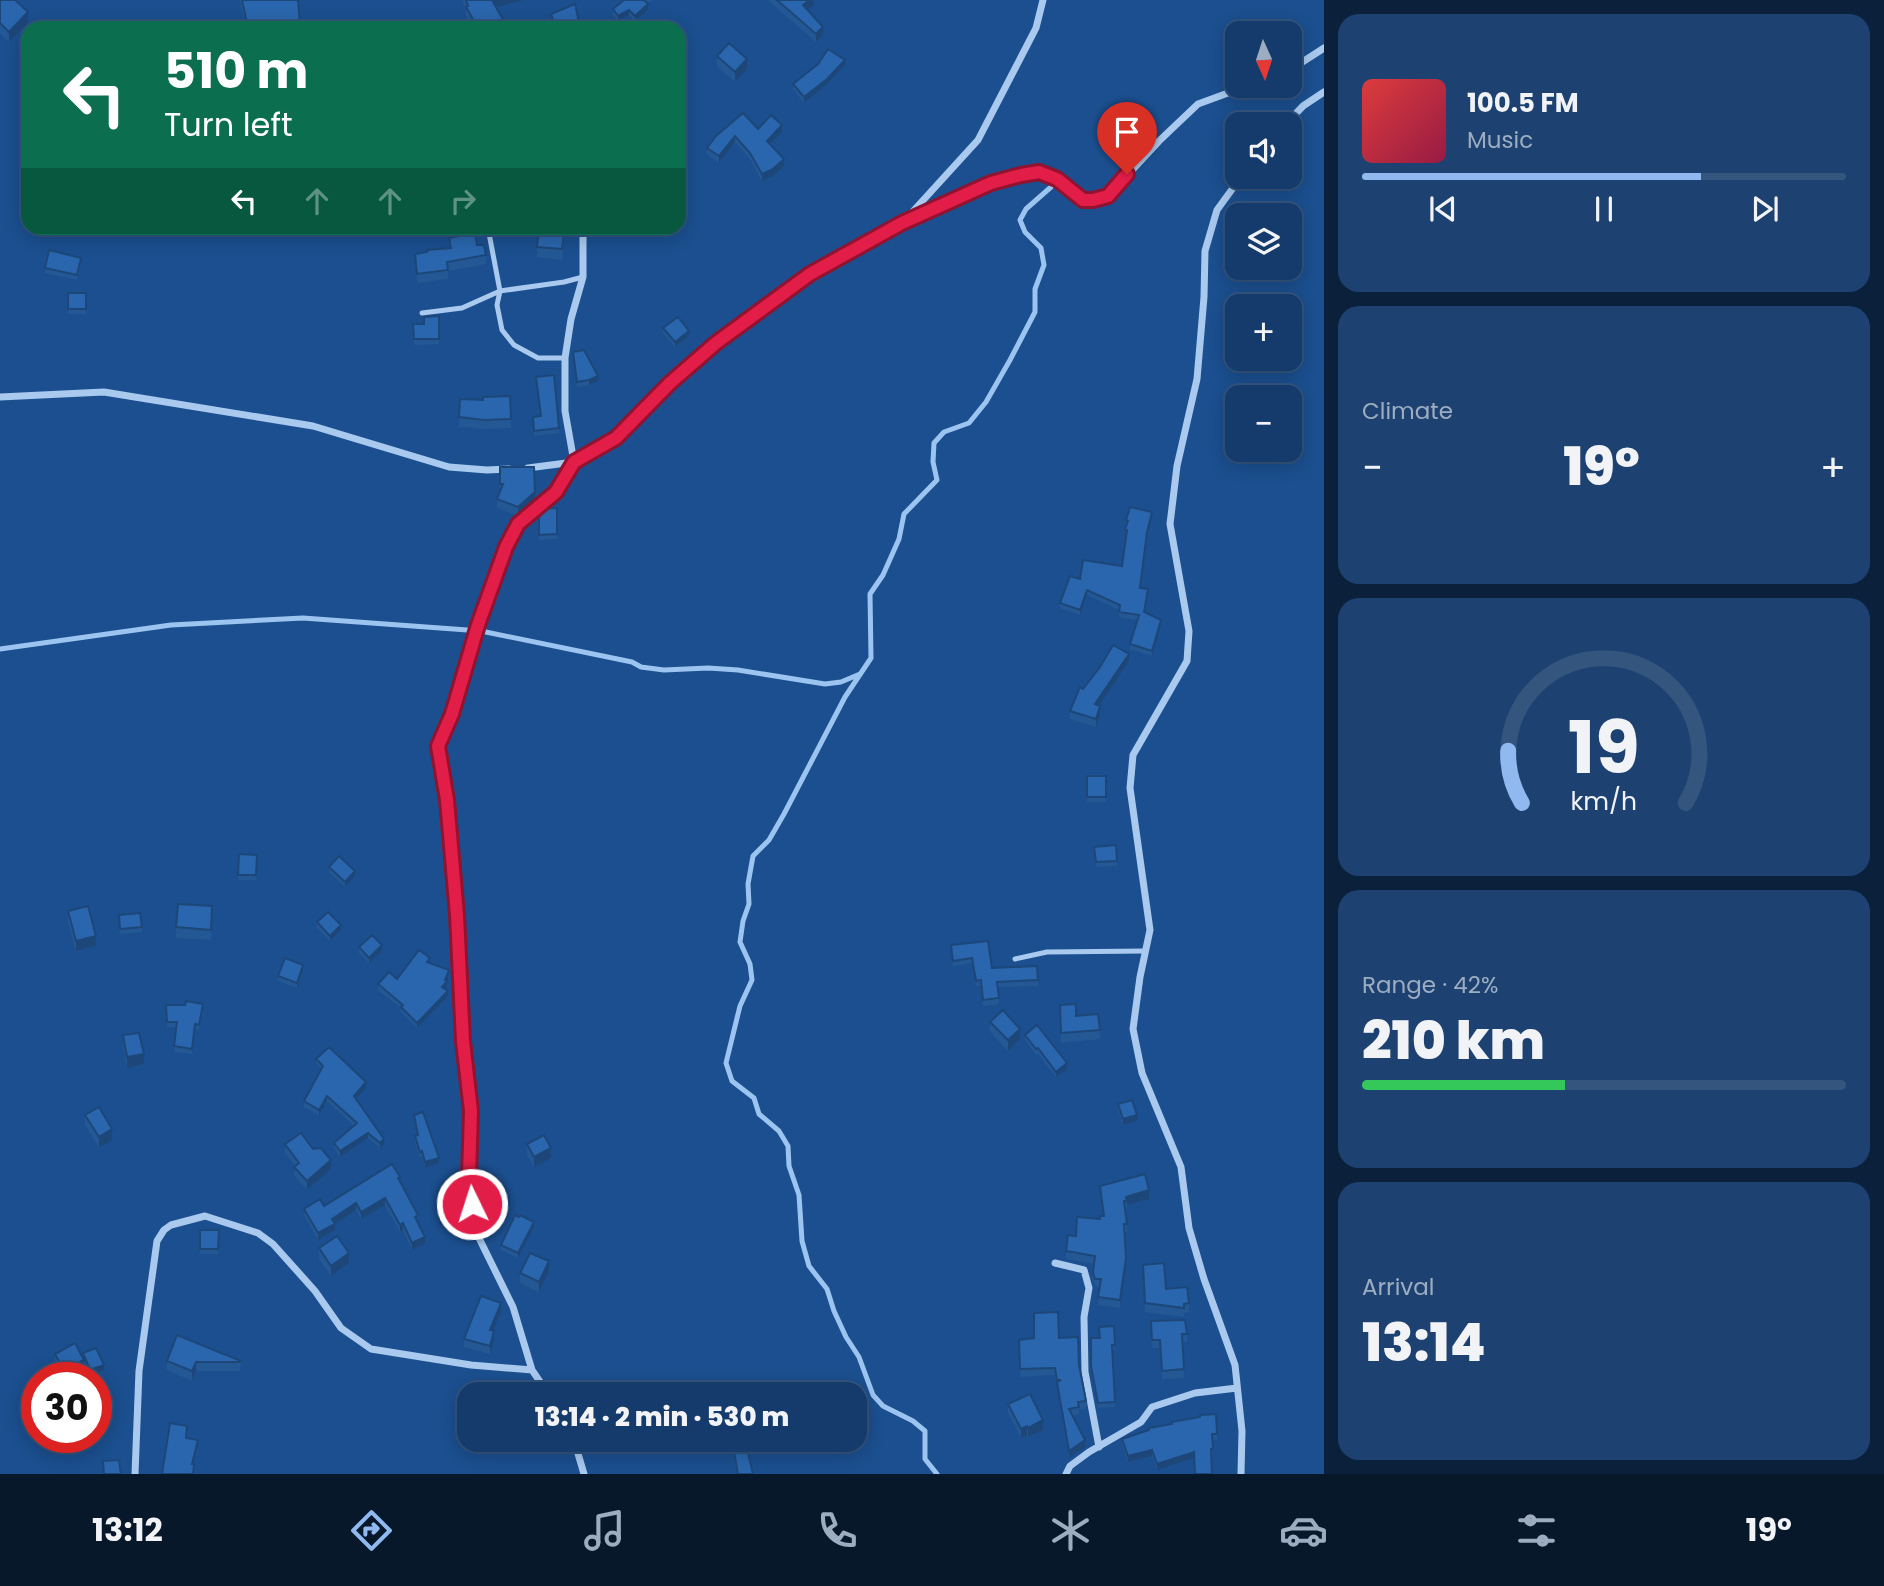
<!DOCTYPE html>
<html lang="en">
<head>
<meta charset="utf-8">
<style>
  :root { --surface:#143b6b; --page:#1d4271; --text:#f1f3f6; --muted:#9dadc1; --line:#33557e; --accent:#90b9f0 }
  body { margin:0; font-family:Poppins,sans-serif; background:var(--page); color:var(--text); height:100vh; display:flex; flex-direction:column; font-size:26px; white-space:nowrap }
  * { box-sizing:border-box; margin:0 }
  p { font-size:23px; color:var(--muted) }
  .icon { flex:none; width:38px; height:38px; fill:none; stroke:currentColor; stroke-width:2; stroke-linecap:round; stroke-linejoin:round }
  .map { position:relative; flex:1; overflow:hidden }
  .panel { display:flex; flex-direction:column; gap:14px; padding:14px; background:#0b203b; width:560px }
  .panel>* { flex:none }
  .guide { position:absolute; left:21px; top:21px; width:665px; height:214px; border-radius:21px; box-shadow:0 4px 18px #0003,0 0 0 2px var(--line); background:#0b6e4f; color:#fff; overflow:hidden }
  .needle { width:46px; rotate:177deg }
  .controls { position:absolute; left:1225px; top:21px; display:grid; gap:14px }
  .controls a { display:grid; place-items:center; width:77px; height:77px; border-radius:14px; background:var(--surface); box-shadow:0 4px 18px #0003,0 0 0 2px var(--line); font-size:35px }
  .speed { position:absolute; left:21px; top:1362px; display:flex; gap:14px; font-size:35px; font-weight:700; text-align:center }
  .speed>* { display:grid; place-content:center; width:91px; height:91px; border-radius:50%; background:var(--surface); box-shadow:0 4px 18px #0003,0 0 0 2px var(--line); line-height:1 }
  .speed .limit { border:10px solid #d22; background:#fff; color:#111 }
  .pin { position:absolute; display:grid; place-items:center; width:60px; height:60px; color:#fff; margin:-72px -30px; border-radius:50% 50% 50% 0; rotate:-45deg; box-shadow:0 0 7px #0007 }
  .pin .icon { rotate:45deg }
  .me { position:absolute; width:77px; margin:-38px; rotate:356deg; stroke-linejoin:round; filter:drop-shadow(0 0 5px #0008) }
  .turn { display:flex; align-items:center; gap:24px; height:147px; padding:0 28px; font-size:32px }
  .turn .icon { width:91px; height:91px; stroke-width:2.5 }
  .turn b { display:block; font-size:49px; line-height:60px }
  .lanes { display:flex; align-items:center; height:66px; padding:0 28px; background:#0003; justify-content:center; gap:35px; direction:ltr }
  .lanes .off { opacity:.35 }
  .big { font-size:52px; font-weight:800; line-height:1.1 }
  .panel .widget { flex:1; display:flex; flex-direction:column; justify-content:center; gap:10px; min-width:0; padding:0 24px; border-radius:21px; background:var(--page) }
  .panel .dial { align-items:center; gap:0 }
  .dial svg { height:182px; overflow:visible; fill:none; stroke:var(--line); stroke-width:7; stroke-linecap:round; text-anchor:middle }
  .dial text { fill:var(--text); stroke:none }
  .song { display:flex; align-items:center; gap:21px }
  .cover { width:84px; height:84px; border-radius:10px; background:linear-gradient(135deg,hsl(0 70% 55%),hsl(340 70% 35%)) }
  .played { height:7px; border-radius:4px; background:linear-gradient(90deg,var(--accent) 70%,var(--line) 70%) }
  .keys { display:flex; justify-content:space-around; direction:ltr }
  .heat { display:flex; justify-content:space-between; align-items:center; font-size:38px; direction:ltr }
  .charge { height:10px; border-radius:5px; background:linear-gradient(90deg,#34c759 42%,var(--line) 0) }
  .trip { position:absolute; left:457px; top:1382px; width:410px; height:70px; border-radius:21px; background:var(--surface); box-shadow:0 4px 18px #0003,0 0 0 2px var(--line); font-weight:800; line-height:70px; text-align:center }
  .tabs { display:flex; height:112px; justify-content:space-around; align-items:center; background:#08182b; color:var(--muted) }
  .tabs .icon { width:49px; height:49px }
  .tabs .on { color:var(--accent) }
  .tabs b { font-size:32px; color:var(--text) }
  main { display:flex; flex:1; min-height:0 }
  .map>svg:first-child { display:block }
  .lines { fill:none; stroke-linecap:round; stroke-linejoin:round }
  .stream { stroke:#9cc4f0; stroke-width:5 }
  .service { stroke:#a9c9ee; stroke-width:5 }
  .minor { stroke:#a9c9ee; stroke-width:7 }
  .wall { fill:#245895 }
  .shaded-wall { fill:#1d4779 }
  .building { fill:#2a66ad; stroke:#1d4779; stroke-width:2 }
  .route-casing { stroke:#92132f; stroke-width:18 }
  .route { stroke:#e11d48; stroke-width:12 }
</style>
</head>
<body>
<main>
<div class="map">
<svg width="1324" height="1474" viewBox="0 0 1324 1474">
  <rect width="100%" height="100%" fill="#1b4f8f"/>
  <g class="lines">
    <path class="stream" d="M 0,649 L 171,625 L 303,618 L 481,631 L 632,662 L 641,667 L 664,670 L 708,668 L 738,670 L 825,684 L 841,682 L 860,674
      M 937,1474 L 925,1459 L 925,1431 L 913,1421 L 883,1406 L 873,1395 L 859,1357 L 846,1337 L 834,1311 L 827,1289 L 809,1266 L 802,1241 L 799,1195 L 789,1166 L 788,1146 L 779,1131 L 759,1114 L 754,1098 L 732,1081 L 726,1063 L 740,1006 L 752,980 L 750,964 L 740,942 L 743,921 L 749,904 L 748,884 L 753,856 L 769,840 L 784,814 L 845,697 L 871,658 L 870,594 L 883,575 L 899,539 L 904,514 L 937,480 L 933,462 L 934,443 L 944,432 L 969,423 L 986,402 L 1010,360 L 1035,312 L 1035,289 L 1044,265 L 1041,248 L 1025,232 L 1020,220 L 1026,209 L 1051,187"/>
    <path class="service" d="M 488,228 L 500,291 L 497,305 L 502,330 L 514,345 L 538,358 L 565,358
      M 422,313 L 462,308 L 500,291 L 564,282 L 583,277
      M 1015,959 L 1047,952 L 1145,951"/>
    <path class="minor" d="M 1290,70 L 1324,48
      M 1286,124 L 1303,106 L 1324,92
      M 906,219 L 978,140 L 1036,28 L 1043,0
      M 0,397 L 104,392 L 313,426 L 449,467 L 487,470 L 509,469
      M 528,468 L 574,462 L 616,438 L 670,383 L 716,343 L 810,274 L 902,223 L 991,183 L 1021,175 L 1039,172 L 1057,179 L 1083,200 L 1093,200 L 1108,196 L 1159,141 L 1198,104 L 1247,86
      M 1055,1263 L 1084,1270 L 1089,1288 L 1084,1317 L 1085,1372 L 1099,1447
      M 549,1395 L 532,1370 L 513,1307 L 476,1232 L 469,1177 L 471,1111 L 463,1041 L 457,915 L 447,800 L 438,745 L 452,714 L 478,625 L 506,546 L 518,524 L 556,492 L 574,462 L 565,411 L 565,358 L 571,319 L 583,277 L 583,228
      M 574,1440 L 584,1474
      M 135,1474 L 139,1371 L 157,1241 L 164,1230 L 171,1225 L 205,1216 L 258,1233 L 273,1244 L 315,1291 L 341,1328 L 371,1349 L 471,1365 L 532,1370
      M 1066,1474 L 1070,1466 L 1089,1452 L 1141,1422 L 1152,1407 L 1195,1393 L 1237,1388
      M 1241,1474 L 1242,1431 L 1235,1365 L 1204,1279 L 1189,1228 L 1181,1167 L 1142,1073 L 1133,1029 L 1140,977 L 1150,930 L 1130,788 L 1133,755 L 1187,661 L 1189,631 L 1170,524 L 1177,466 L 1197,379 L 1204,297 L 1205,251 L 1217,210 L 1241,177"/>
  </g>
  <path class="wall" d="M 240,0 L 298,0 L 300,28 L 246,28 Z
    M 462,0 L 524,0 L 496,8 L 506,25 L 516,28 L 473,28 L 466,16 L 466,10 Z
    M 624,0 L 653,0 L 647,3 L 648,10 L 635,21 L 629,15 L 618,21 L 613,15 L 613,9 Z
    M 768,0 L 814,0 L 814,5 L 807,10 L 823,35 L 816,42 Z
    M 0,1 L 28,22 L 9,42 L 0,34 Z
    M 551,14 L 580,27 L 586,28 L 553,28 L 551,23 Z
    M 717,56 L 747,69 L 735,82 L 717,66 Z
    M 845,65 L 827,84 L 804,103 L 793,89 L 793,84 Z
    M 758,129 L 782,132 L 771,145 L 784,166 L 773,176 L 762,181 L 750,159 L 735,142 L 719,163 L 707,154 L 707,148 L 716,136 Z
    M 565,237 L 562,260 L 537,257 L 537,247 Z
    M 449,238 L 477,245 L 486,255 L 486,264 L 448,271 L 448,279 L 417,283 L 415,254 L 450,248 Z
    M 81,263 L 77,280 L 45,273 L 45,268 Z
    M 68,293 L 86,293 L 86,314 L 68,314 Z
    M 439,316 L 439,344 L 414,345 L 413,324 L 424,324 Z
    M 663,328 L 689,336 L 675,347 L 663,333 Z
    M 573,352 L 598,381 L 589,385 L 577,387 Z
    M 536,377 L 559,428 L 559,433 L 534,436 L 533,417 L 540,416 Z
    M 510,396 L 511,428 L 484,429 L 459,427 L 460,399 L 483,400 Z
    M 500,467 L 535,502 L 518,516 L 497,508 L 497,499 L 500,493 Z
    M 557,508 L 557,539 L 539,540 L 539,509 Z
    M 1152,517 L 1147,537 L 1141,588 L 1148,595 L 1145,612 L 1161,625 L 1152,656 L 1130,649 L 1130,644 L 1137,620 L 1119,617 L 1119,610 L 1087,595 L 1080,615 L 1060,608 L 1060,603 L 1080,579 L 1122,566 L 1126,535 L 1125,529 L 1126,520 Z
    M 1129,661 L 1099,706 L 1100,714 L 1096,727 L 1070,719 L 1070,711 L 1083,689 Z
    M 1087,776 L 1106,776 L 1106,802 L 1087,802 Z
    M 1116,845 L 1117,866 L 1096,867 L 1094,847 Z
    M 239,854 L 257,855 L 256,880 L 238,880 Z
    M 329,867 L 355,876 L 345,887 L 329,872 Z
    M 68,911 L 96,946 L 76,951 L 68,922 Z
    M 212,917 L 211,940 L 176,938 L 176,927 Z
    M 119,920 L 142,927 L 142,932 L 120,934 Z
    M 317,922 L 341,930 L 330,941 L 317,928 Z
    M 951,945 L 992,968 L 1037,966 L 1038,986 L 998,987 L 999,1004 L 983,1006 L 981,986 L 976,986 L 972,963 L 953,966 Z
    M 359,947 L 382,951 L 369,963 L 359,953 Z
    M 430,963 L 449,976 L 447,982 L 447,987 L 445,989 L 448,996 L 417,1028 L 401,1012 L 401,1008 L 378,990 L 378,984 L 397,979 Z
    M 303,970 L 297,988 L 278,981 L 278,976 Z
    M 166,1005 L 203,1010 L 199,1030 L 195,1029 L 192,1054 L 174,1052 L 177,1027 L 167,1027 Z
    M 1060,1014 L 1076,1016 L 1100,1030 L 1100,1039 L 1061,1043 Z
    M 990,1022 L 1020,1039 L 1008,1051 L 990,1032 Z
    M 123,1035 L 144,1064 L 127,1068 L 123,1045 Z
    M 1025,1035 L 1067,1069 L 1056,1077 L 1038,1054 L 1036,1055 L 1025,1040 Z
    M 316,1059 L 366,1088 L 356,1099 L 384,1144 L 380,1148 L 368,1138 L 340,1157 L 334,1148 L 334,1143 L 354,1126 L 327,1101 L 319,1115 L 304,1107 L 304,1101 L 322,1069 L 316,1064 Z
    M 1118,1104 L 1137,1121 L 1123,1125 L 1118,1110 Z
    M 85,1115 L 112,1140 L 99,1148 L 85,1125 Z
    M 414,1115 L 439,1163 L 425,1168 L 422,1156 L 420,1157 L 415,1142 L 415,1136 L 417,1135 L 414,1120 Z
    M 285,1144 L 313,1149 L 331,1169 L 307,1190 L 294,1175 L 295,1166 L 285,1153 Z
    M 527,1144 L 551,1158 L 534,1167 L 527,1155 Z
    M 400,1182 L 418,1222 L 425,1244 L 412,1250 L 403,1230 L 400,1232 L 385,1205 L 361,1219 L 356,1210 L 335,1224 L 335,1230 L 318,1240 L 304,1215 L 304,1209 L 324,1206 Z
    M 1100,1186 L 1149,1199 L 1127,1205 L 1127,1209 L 1125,1209 L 1127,1224 L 1127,1232 L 1125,1232 L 1126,1266 L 1120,1308 L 1098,1305 L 1100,1287 L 1095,1287 L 1093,1280 L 1094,1264 L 1066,1259 L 1066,1251 L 1076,1236 L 1103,1216 Z
    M 534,1227 L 518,1258 L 501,1250 L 501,1245 Z
    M 200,1230 L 219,1230 L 218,1254 L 200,1254 Z
    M 319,1248 L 349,1263 L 331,1276 L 319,1259 Z
    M 1143,1265 L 1166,1289 L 1189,1303 L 1189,1312 L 1184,1313 L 1184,1317 L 1145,1312 Z
    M 549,1271 L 539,1292 L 520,1283 L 520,1273 Z
    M 501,1312 L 493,1331 L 494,1340 L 490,1354 L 464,1347 L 464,1339 Z
    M 1151,1321 L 1187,1334 L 1187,1342 L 1182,1342 L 1184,1378 L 1162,1379 L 1160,1348 L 1152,1348 Z
    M 1114,1326 L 1115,1350 L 1112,1351 L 1115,1407 L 1098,1408 L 1091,1371 L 1091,1338 L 1100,1338 Z
    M 1059,1338 L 1079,1365 L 1086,1401 L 1086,1409 L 1079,1409 L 1079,1414 L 1072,1416 L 1085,1447 L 1069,1458 L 1055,1375 L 1020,1377 L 1019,1340 Z
    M 83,1353 L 104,1370 L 90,1376 L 84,1361 L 84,1371 L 71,1377 L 62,1377 L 55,1364 L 55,1354 L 83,1358 Z
    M 167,1361 L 241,1361 L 240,1371 L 196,1371 L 192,1381 L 167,1370 Z
    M 1008,1404 L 1043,1430 L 1028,1437 L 1027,1435 L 1021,1438 L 1008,1413 Z
    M 1172,1424 L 1217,1434 L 1217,1440 L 1212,1440 L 1213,1455 L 1194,1458 L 1157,1470 L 1152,1456 L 1128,1462 L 1122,1445 L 1122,1439 Z
    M 730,1440 L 745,1440 L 753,1474 L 737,1474 Z"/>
  <path class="shaded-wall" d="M 492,0 L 524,0 L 491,9 Z
    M 809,0 L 814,0 L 814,5 L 803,13 L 803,5 Z
    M 648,4 L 648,10 L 635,21 L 635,16 Z
    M 629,10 L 629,15 L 618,21 L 618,16 Z
    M 28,12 L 28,22 L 9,42 L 9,32 Z
    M 823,27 L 823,35 L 816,42 L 816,34 Z
    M 747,59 L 747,69 L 735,82 L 735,72 Z
    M 845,60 L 845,65 L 827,84 L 804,103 L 804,97 Z
    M 782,125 L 782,132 L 767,148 L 767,141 Z
    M 735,136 L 735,142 L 719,163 L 719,156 Z
    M 784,159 L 784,166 L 773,176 L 762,181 L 762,174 Z
    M 689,331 L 689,336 L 675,347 L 675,342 Z
    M 598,376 L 598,381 L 589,385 L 589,380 Z
    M 535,492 L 535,502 L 518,516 L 518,507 Z
    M 1152,512 L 1152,517 L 1147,537 L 1140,593 L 1147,532 Z
    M 1087,590 L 1087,595 L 1080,615 L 1080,610 Z
    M 1161,620 L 1161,625 L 1152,656 L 1152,651 Z
    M 1129,654 L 1129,661 L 1095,712 L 1095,704 Z
    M 1100,706 L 1100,714 L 1096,727 L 1096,719 Z
    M 355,871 L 355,876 L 345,887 L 345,882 Z
    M 341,925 L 341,930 L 330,941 L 330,936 Z
    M 96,936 L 96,946 L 76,951 L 76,941 Z
    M 382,945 L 382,951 L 369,963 L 369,958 Z
    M 303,965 L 303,970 L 297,988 L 297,983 Z
    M 449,970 L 447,987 L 442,993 L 442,987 Z
    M 448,991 L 448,996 L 417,1028 L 417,1023 Z
    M 1020,1029 L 1020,1039 L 1008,1051 L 1008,1040 Z
    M 144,1054 L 144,1064 L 127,1068 L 127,1057 Z
    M 1067,1063 L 1067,1069 L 1056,1077 L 1056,1072 Z
    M 366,1082 L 366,1088 L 354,1101 L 354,1096 Z
    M 327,1096 L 327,1101 L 319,1115 L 319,1110 Z
    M 1137,1115 L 1137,1121 L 1123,1125 L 1123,1119 Z
    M 112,1129 L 112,1140 L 99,1148 L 99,1137 Z
    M 368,1133 L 368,1138 L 340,1157 L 340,1151 Z
    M 384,1139 L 384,1144 L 380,1148 L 380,1143 Z
    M 551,1148 L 551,1158 L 534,1167 L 534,1157 Z
    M 439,1158 L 439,1163 L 425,1168 L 425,1162 Z
    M 331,1160 L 331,1169 L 307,1190 L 307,1181 Z
    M 1149,1190 L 1149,1199 L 1127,1205 L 1126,1197 Z
    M 385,1198 L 385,1205 L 361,1219 L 361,1212 Z
    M 356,1203 L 356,1210 L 335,1224 L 335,1230 L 318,1240 L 318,1233 L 332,1219 Z
    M 534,1222 L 534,1227 L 518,1258 L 518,1253 Z
    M 403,1223 L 403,1230 L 400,1232 L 400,1225 Z
    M 425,1237 L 425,1244 L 412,1250 L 412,1243 Z
    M 349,1253 L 349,1263 L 331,1276 L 331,1266 Z
    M 1126,1258 L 1126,1266 L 1120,1308 L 1120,1300 Z
    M 549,1261 L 549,1271 L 539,1292 L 539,1282 Z
    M 501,1303 L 501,1312 L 490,1339 L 490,1330 Z
    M 494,1331 L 494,1340 L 490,1354 L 490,1346 Z
    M 84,1360 L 84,1371 L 71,1377 L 64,1377 L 64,1370 Z
    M 196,1362 L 196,1371 L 192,1381 L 192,1371 Z
    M 104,1365 L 104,1370 L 90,1376 L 90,1370 Z
    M 1043,1420 L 1043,1430 L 1028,1437 L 1028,1428 Z
    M 1027,1426 L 1027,1435 L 1021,1438 L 1021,1429 Z
    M 1085,1440 L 1085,1447 L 1069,1458 L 1069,1451 Z
    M 1152,1450 L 1152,1456 L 1128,1462 L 1128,1456 Z
    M 1194,1452 L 1194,1458 L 1157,1470 L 1157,1464 Z"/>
  <path class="building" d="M 1,0 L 15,0 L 28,12 L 9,32 L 0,23 L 0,1 Z
    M 242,0 L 298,0 L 300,25 L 277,27 L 277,24 L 248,28 Z
    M 466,0 L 492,0 L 506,25 L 515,23 L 516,28 L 478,28 L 466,7 L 468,6 Z
    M 624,0 L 644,0 L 648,4 L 635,16 L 629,10 L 618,16 L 613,9 Z
    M 777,0 L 809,0 L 803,5 L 823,27 L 816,34 Z
    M 575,4 L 580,27 L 585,25 L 586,28 L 556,28 L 551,14 Z
    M 729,43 L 747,59 L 735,72 L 717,56 Z
    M 828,49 L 845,60 L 827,79 L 804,97 L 793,84 L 818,64 Z
    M 743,113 L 758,129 L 771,115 L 782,125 L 767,141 L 784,159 L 773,169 L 762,174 L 750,153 L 735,136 L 719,156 L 707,148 L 716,136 Z
    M 539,228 L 565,228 L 562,249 L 537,247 Z
    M 475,233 L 477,245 L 484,245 L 486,255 L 447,262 L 448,270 L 417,274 L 415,254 L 427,252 L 427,250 L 451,248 L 449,238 Z
    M 49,250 L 81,258 L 77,275 L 45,268 Z
    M 68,293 L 86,293 L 86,309 L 68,309 Z
    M 439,316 L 439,339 L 414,339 L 413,324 L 424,324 L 424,317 Z
    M 678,317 L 689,331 L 675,342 L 663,328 Z
    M 584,350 L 598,376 L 589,380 L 577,382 L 573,352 Z
    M 554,375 L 559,428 L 534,431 L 533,417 L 541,416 L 536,377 Z
    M 510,396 L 511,419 L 484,420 L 459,417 L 460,399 L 483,400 L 483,397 Z
    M 500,467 L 534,467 L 535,492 L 518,507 L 497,499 L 503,484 L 500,484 Z
    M 1130,507 L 1152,512 L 1147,532 L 1140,588 L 1148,589 L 1144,612 L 1161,620 L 1152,651 L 1130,644 L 1139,615 L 1119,612 L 1120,605 L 1087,590 L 1080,610 L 1060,603 L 1070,576 L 1080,579 L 1083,560 L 1122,566 L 1127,530 L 1125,529 L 1128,521 L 1126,520 Z
    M 557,508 L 557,534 L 539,535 L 539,509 Z
    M 1113,645 L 1129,654 L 1095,704 L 1100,706 L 1096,719 L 1070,711 L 1080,687 L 1083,689 L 1100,667 Z
    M 1087,776 L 1106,776 L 1106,797 L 1087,797 Z
    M 1116,845 L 1117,861 L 1096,862 L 1094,847 Z
    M 239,854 L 257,855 L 256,875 L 238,875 Z
    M 339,856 L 355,871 L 345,882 L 329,867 Z
    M 178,904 L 212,906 L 211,930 L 176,927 Z
    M 88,906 L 96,936 L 76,941 L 68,911 Z
    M 328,912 L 341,925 L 330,936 L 317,922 Z
    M 140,913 L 142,927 L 120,929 L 119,915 Z
    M 372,935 L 382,945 L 369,958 L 359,947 Z
    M 988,941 L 992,968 L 1037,966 L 1038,980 L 997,982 L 999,998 L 983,1000 L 981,980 L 976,981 L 972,958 L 953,961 L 951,945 Z
    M 419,950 L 430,958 L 427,962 L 449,970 L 445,980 L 447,981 L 442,987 L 448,991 L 417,1023 L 401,1007 L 403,1005 L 378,984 L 389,972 L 397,979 Z
    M 285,958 L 303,965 L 297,983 L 278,976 Z
    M 186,1001 L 203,1004 L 199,1025 L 195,1024 L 192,1049 L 174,1046 L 177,1022 L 167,1022 L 166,1005 L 185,1005 Z
    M 1076,1004 L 1076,1016 L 1098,1014 L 1100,1030 L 1061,1033 L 1060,1005 Z
    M 1003,1010 L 1020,1029 L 1008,1040 L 990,1022 Z
    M 1037,1025 L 1067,1063 L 1056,1072 L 1038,1048 L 1036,1049 L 1025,1035 Z
    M 139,1033 L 144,1054 L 127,1057 L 123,1035 Z
    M 329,1047 L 366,1082 L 354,1096 L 384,1139 L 380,1143 L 368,1133 L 340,1151 L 334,1143 L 357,1123 L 327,1096 L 319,1110 L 304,1101 L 323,1066 L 316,1059 Z
    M 1132,1100 L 1137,1115 L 1123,1119 L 1118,1104 Z
    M 99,1107 L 112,1129 L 99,1137 L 85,1115 Z
    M 423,1112 L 439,1158 L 425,1162 L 422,1151 L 420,1152 L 415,1136 L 418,1135 L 414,1115 Z
    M 301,1133 L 313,1149 L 321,1148 L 331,1160 L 307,1181 L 294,1167 L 299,1163 L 285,1144 Z
    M 544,1135 L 551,1148 L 534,1157 L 527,1144 Z
    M 392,1164 L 400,1177 L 398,1178 L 418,1215 L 415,1217 L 425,1237 L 412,1243 L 403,1223 L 400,1225 L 385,1198 L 361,1212 L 356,1203 L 332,1219 L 335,1224 L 318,1233 L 304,1209 L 320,1199 L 324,1206 Z
    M 1145,1174 L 1149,1190 L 1126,1197 L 1127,1201 L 1124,1201 L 1127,1224 L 1124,1224 L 1126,1258 L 1120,1300 L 1098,1297 L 1101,1279 L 1095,1279 L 1093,1272 L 1095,1256 L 1066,1251 L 1068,1235 L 1076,1236 L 1077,1217 L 1100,1219 L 1100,1216 L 1104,1216 L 1100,1186 Z
    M 515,1215 L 519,1217 L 520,1215 L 534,1222 L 518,1253 L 501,1245 Z
    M 200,1230 L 219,1230 L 218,1249 L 200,1249 Z
    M 337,1236 L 349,1253 L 331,1266 L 319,1248 Z
    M 530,1253 L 549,1261 L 539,1282 L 520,1273 Z
    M 1164,1263 L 1166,1289 L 1187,1287 L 1189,1303 L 1184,1304 L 1184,1308 L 1145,1303 L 1143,1265 Z
    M 481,1296 L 501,1303 L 490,1330 L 494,1331 L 490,1346 L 464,1339 Z
    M 1058,1312 L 1059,1338 L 1078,1337 L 1079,1365 L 1086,1401 L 1078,1402 L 1079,1407 L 1069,1409 L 1085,1440 L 1069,1451 L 1057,1382 L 1061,1380 L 1057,1380 L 1055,1368 L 1020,1369 L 1019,1340 L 1034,1338 L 1034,1313 Z
    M 1185,1320 L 1187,1334 L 1182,1334 L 1184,1369 L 1162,1371 L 1160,1340 L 1152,1340 L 1151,1321 Z
    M 1114,1326 L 1115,1345 L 1112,1345 L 1115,1402 L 1098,1403 L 1091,1366 L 1091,1338 L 1100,1338 L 1099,1327 Z
    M 177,1335 L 241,1361 L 240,1362 L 196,1362 L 192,1371 L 167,1361 Z
    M 75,1343 L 84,1360 L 64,1370 L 55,1354 Z
    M 96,1348 L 104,1365 L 90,1370 L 83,1353 Z
    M 1030,1394 L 1043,1420 L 1028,1428 L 1027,1426 L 1021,1429 L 1008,1404 Z
    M 1216,1414 L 1217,1434 L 1212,1434 L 1213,1449 L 1211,1449 L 1212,1474 L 1195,1474 L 1194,1452 L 1157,1464 L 1152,1450 L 1128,1456 L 1122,1439 L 1149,1430 L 1149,1428 L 1172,1424 L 1172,1422 L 1200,1417 L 1200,1415 Z
    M 170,1423 L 187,1426 L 186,1438 L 198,1440 L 192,1464 L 194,1464 L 193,1474 L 162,1474 Z
    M 732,1440 L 745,1440 L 753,1474 L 738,1474 Z
    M 119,1460 L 121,1474 L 104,1474 L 103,1461 Z"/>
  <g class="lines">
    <defs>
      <path id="route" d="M 472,1204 L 469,1177 L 471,1111 L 463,1041 L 457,915 L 447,800 L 438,746 L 452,714 L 478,625 L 506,547 L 518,524 L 556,492 L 574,462 L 616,438 L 670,383 L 716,343 L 810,274 L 902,223 L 991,183 L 1021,175 L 1039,172 L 1057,179 L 1083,200 L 1093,200 L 1108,196 L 1127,174"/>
    </defs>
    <use href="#route" class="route-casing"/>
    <use href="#route" class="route"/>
  </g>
</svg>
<div class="controls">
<a><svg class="needle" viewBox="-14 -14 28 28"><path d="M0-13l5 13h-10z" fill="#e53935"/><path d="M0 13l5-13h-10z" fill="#9dadc1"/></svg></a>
<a><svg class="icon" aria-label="sound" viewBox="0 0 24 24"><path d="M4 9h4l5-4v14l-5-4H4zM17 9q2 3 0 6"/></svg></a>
<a><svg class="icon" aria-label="layers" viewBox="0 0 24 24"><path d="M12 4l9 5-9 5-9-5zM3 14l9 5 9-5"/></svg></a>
<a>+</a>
<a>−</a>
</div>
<div class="speed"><div class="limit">30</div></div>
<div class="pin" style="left:1127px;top:174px;background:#d93025"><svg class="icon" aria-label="arrive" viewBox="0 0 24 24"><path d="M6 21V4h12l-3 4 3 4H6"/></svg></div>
<svg class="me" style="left:472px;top:1204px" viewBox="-20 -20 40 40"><circle r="17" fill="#e11d48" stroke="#fff" stroke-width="3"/><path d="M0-11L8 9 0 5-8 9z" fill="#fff"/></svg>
<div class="trip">13:14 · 2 min · 530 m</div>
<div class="guide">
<div class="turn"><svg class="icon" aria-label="left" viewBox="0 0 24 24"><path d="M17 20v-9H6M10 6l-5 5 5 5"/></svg><div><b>510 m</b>Turn left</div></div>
<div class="lanes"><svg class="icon" aria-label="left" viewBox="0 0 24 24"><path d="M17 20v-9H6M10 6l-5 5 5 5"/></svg><svg class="icon off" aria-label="ahead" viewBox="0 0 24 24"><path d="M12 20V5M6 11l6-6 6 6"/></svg><svg class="icon off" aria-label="ahead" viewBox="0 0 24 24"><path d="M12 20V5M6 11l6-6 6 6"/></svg><svg class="icon off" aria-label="right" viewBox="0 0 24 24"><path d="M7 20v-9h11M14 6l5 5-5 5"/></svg></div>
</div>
</div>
<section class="panel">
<div class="widget">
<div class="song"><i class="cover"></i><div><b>100.5 FM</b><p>Music</p></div></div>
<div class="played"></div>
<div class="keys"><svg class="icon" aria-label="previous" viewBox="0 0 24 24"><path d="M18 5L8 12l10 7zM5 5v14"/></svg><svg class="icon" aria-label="pause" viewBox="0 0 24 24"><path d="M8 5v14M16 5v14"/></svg><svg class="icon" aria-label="next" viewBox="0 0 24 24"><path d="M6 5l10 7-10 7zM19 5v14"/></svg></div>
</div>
<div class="widget"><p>Climate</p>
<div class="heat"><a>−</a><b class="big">19°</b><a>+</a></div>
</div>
<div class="widget dial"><svg viewBox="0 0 100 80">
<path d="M14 69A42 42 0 1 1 86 69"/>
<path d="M14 69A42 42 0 0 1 8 46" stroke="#90b9f0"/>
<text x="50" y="56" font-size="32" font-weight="700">19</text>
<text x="50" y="72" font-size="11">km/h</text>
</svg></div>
<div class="widget"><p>Range · 42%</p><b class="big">210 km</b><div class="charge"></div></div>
<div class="widget"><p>Arrival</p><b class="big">13:14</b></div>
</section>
</main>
<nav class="tabs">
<b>13:12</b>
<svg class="icon on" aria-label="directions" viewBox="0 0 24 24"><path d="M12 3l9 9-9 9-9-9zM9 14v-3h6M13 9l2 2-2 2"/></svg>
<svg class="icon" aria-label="music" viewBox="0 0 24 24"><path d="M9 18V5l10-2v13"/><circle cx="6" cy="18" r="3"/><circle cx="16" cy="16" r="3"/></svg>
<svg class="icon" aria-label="phone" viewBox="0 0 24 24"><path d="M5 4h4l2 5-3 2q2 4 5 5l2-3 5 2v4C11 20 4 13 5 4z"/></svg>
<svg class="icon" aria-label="climate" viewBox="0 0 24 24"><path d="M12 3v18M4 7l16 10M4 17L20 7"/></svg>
<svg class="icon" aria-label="car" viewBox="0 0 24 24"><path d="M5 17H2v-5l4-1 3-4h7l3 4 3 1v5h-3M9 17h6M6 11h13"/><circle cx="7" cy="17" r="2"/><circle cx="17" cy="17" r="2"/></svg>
<svg class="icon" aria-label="filters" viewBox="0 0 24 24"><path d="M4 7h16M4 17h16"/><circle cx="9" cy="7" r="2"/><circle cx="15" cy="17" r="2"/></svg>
<b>19°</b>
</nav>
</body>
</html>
